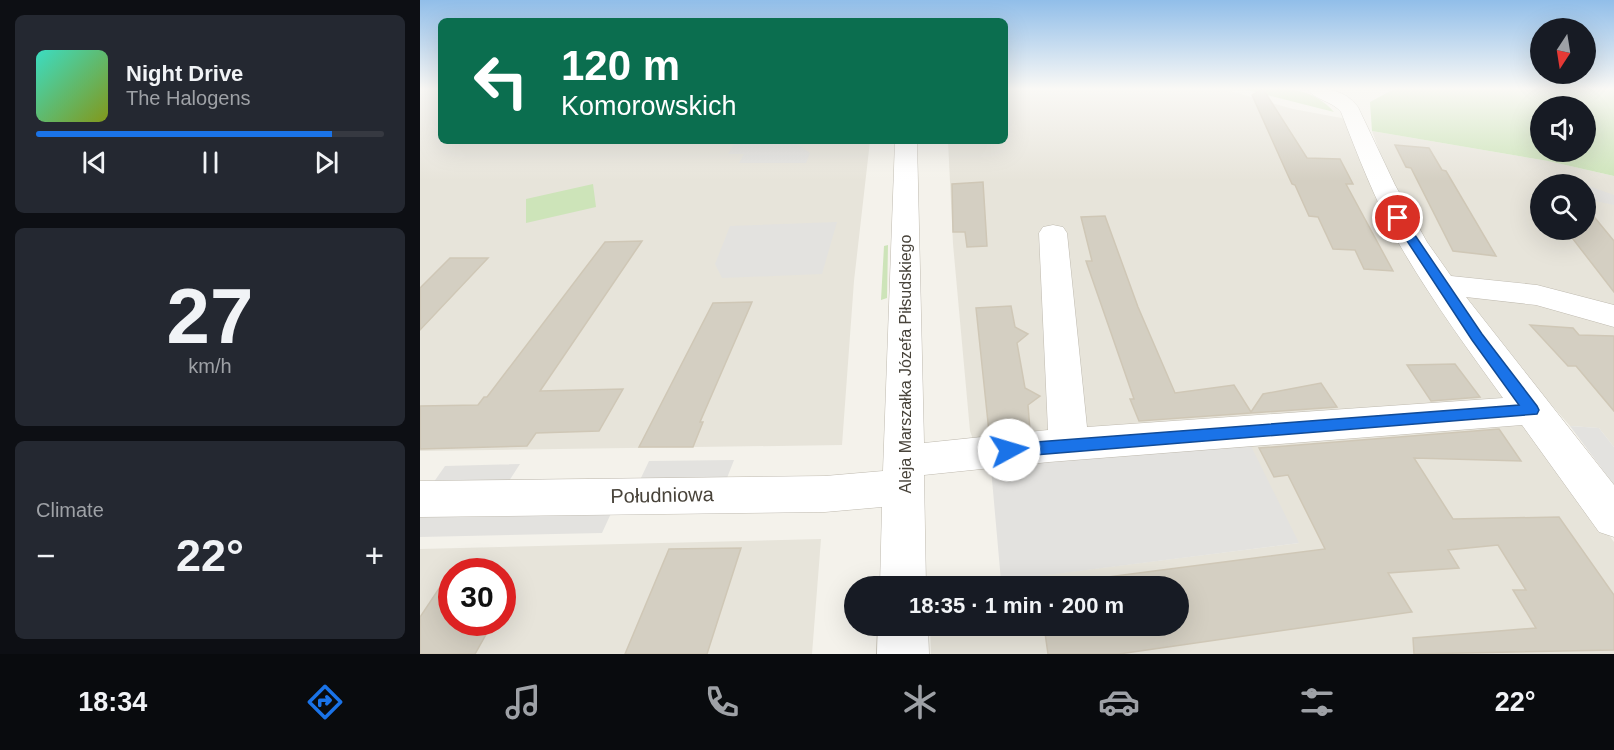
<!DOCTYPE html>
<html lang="en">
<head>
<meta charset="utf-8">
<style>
  :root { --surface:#171b24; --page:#242831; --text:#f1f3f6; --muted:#9ea1a6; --line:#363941; --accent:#1a73e8 }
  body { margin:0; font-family:Arial,sans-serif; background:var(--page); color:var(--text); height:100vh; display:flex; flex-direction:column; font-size:22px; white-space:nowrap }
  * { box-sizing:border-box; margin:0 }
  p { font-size:20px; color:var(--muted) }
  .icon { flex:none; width:33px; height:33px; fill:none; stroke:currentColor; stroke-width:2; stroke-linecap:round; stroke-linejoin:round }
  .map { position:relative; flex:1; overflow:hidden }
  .drawer { display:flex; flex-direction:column; gap:15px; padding:15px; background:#0d0f14; width:420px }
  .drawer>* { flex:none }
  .banner { position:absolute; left:18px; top:18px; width:570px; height:126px; border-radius:9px; box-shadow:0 6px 24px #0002; background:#0b6e4f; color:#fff; overflow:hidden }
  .needle { width:39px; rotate:192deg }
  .buttons { position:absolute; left:1110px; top:18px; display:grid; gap:12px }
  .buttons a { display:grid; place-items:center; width:66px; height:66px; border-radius:50%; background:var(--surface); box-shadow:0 6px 24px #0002; font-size:30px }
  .speed { position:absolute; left:18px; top:558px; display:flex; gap:12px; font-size:30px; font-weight:700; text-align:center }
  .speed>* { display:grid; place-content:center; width:78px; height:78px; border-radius:50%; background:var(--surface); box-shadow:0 6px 24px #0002; line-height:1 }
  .speed .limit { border:9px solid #d22; background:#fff; color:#111 }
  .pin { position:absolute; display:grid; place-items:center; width:51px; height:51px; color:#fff; margin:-26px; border:3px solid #fff; border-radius:50%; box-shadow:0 2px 6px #0007 }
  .me { position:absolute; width:66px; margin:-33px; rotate:84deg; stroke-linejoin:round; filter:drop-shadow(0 0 4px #0008) }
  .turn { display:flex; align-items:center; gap:21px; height:126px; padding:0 24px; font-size:27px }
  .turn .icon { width:78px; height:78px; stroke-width:2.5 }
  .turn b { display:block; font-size:42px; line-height:51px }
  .big { font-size:45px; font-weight:800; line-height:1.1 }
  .drawer .widget { flex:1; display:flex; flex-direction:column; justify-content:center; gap:9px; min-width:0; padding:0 21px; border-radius:9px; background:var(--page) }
  .drawer .dial { align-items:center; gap:0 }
  .dial b { font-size:78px; line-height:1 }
  .song { display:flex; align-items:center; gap:18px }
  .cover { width:72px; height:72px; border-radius:9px; background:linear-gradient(135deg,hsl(170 70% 55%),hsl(70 70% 35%)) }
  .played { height:6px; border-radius:3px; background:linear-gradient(90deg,var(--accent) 85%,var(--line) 85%) }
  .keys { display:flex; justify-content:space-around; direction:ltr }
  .heat { display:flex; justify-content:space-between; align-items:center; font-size:33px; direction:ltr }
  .trip { position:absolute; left:424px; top:576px; width:345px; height:60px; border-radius:30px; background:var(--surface); box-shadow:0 6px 24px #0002; font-weight:800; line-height:60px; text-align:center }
  .dock { display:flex; height:96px; justify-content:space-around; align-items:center; background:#090b0e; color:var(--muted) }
  .dock .icon { width:42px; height:42px }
  .dock .current { color:var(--accent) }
  .dock b { font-size:27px; color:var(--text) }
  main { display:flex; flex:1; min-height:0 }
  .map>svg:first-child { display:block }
  .residential { fill:#e7e4da; fill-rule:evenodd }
  .green { fill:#cde4b9; fill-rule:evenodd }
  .parking { fill:#e3e2df }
  .building { fill:#d4cfc2; stroke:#cfc7b6; stroke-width:1.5 }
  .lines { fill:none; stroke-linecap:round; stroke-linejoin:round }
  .minor-casing { stroke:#bfbaaf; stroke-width:1 }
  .minor { fill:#fff; fill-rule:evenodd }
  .route { fill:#1a73e8; stroke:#114b97; stroke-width:1.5 }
  .labels { text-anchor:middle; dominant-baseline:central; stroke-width:4.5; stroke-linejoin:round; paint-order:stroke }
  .street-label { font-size:16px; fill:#48433a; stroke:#fff }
  .near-street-label { font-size:20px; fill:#48433a; stroke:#fff }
</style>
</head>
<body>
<main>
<section class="drawer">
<div class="widget">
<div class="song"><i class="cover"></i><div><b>Night Drive</b><p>The Halogens</p></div></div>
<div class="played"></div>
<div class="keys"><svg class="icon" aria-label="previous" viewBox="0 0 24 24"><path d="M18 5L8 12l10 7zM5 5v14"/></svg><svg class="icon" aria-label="pause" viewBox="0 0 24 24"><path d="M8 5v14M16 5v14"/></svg><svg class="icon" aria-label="next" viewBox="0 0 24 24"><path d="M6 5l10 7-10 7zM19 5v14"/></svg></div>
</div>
<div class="widget dial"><b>27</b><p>km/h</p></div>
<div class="widget"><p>Climate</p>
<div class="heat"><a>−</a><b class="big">22°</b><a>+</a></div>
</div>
</section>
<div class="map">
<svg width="1194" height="654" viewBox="0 0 1194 654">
  <rect width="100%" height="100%" fill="#f4f2eb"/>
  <path class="residential" d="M 0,89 L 21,89 L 21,141 L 450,141 L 434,281 L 422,445 L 0,451 Z
    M 585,89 L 803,89 L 873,109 L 927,119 L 1100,414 L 1194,542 L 1194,654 L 511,654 L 510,626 L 759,626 L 759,586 L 536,586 L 879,543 L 633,431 L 554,442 L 550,431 L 533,244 L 528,141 L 585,141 Z
    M 952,131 L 1128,161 L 1194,176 L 1194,447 L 1179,428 L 1150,426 L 1072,337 L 1032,277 L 1025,273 L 975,193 ZM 1120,184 L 1166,184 L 1166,230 L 1120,230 Z
    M 401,539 L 392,654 L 0,654 L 0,549 ZM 32,572 L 82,572 L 82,622 L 32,622 Z"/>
  <path class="green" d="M 823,89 C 858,89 888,83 914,112 Z
    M 974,89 L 1194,89 L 1194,176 L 1128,161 L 952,131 L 950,102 ZM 1166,106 L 1166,152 L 1120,152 L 1120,106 Z
    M 173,184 L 176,207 L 106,223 L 106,199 Z
    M 468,245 L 467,298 L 461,300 L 464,246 Z"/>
  <path class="parking" d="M 316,141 L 373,141 L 390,153 L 386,163 L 319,163 L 324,154 L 308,154 Z
    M 1166,185 L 1194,195 L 1194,205 L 1170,200 L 1166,196 Z
    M 417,222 L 402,274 L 302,278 L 295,264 L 310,226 Z
    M 1150,426 L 1179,428 L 1194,447 L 1194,485 Z
    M 828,440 L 879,543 L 581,581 L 570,457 Z
    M 314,460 L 307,478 L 220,480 L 229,461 Z
    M 100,464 L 87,484 L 11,486 L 25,466 Z
    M 193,509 L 182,533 L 0,537 L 0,514 Z"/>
  <path class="building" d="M 843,89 L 887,158 L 920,159 L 933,184 L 926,184 L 973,271 L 944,269 L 935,250 L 913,249 L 898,217 L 889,216 L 875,185 L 872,184 L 866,171 L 832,95 Z
    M 975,145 L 1009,148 L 1022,170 L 1026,171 L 1076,256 L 1033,251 L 991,168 L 986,167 Z
    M 563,182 L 567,246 L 547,247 L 545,232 L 533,232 L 532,184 Z
    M 1166,207 L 1194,241 L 1194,292 L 1146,230 L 1166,230 Z
    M 685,216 L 718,307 L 755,393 L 814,385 L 831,412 L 843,394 L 901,383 L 917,407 L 719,421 L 710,399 L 714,399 L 666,261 L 672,261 L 661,217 Z
    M 222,241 L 120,391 L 203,389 L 179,431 L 116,433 L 107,446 L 0,449 L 0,406 L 58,405 L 64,397 L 67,397 L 185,242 Z
    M 30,258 L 68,258 L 0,330 L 0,288 Z
    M 332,302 L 280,422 L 283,422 L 273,447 L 219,447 L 293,303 Z
    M 591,306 L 595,327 L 608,334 L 597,343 L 605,388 L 620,396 L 608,405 L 610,430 L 571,434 L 569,432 L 556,308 Z
    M 1110,325 L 1153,328 L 1159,335 L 1194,336 L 1194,411 L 1156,366 L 1148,366 Z
    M 1035,364 L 1060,397 L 1011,401 L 987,365 Z
    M 1079,429 L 1101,461 L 994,458 L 1033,519 L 1139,517 L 1194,595 L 1194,650 L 994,654 L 993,638 L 1116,628 L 1093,590 L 1106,590 L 1078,545 L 1028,550 L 1039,568 L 968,573 L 992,612 L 699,654 L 628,654 L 624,626 L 759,626 L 759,586 L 618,586 L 905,549 L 868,475 L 854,477 L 839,448 Z
    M 321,548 L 287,654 L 205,654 L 249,549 Z
    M 32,569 L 32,622 L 73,622 L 55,654 L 0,654 L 0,617 Z"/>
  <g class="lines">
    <defs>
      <path id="minor" d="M 887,89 C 909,89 924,89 938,107 L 975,185 L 1007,242 L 1031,276 L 1117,285 L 1194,305 L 1194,327 L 1116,305 L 1046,297 L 1194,485 L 1194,537 L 1179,532 L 1102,425 L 629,462 L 504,475 L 506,586 L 460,586 L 462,507 L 405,512 L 0,517 L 0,481 L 405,476 L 463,471 L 475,141 L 497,141 L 504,443 L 628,430 L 619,233 L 623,227 L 633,225 L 643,227 L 647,233 L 667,427 L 1083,398 C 1046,347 1009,296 978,242 C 955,200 938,156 921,112 C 912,101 895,100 887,89 Z
        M 458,626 L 508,626 L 509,654 L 457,654 Z"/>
    </defs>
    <use href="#minor" class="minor-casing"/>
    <use href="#minor" class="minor"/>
  </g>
  <linearGradient id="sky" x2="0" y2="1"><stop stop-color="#91bee9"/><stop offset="0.49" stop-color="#faf9f6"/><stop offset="1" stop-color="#faf9f6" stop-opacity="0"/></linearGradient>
  <rect width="1194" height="181" fill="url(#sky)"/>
  <path class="route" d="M 978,215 L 982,216 L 1062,334 L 1117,406 L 1119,410 L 1117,414 L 589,457 L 583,455 L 581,450 L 583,445 L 589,444 L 1099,405 L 1052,340 L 972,218 Z"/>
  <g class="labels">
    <g class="street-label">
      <text transform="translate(485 364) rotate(-90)">Aleja Marszałka Józefa Piłsudskiego</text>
    </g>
    <g class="near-street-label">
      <text transform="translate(242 495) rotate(-1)">Południowa</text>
    </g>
  </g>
</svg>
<div class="buttons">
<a><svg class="needle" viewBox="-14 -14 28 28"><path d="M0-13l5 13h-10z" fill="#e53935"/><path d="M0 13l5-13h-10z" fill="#9ea1a6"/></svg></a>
<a><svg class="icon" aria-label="sound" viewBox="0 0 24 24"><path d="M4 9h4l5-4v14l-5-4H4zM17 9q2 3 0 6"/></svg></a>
<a><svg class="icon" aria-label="search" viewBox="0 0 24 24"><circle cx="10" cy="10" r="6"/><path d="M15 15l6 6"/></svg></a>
</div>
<div class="speed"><div class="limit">30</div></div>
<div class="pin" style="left:978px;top:218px;background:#d93025"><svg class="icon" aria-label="arrive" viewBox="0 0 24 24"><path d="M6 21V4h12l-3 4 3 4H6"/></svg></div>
<svg class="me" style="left:589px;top:450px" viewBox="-20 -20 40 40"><circle r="19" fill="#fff"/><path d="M0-13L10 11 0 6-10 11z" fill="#1a73e8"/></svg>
<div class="trip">18:35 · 1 min · 200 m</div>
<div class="banner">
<div class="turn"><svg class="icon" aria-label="left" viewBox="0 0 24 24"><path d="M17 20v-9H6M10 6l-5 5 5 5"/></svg><div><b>120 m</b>Komorowskich</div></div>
</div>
</div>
</main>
<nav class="dock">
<b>18:34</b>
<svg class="icon current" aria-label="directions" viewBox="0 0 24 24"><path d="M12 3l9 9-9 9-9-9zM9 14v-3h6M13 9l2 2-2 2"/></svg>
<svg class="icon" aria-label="music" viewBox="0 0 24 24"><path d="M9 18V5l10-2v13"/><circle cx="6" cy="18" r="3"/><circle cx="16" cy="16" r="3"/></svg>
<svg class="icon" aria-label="phone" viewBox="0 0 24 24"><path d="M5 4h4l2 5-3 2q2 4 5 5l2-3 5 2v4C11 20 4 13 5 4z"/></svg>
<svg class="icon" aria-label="climate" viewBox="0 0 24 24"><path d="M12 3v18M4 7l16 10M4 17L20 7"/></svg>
<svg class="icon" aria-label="car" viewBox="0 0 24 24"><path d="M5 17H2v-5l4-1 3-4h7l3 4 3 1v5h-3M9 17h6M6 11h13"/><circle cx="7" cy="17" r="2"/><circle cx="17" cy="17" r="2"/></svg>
<svg class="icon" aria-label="filters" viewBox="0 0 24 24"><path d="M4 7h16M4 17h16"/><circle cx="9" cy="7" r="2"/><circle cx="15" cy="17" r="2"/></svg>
<b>22°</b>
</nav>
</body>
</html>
